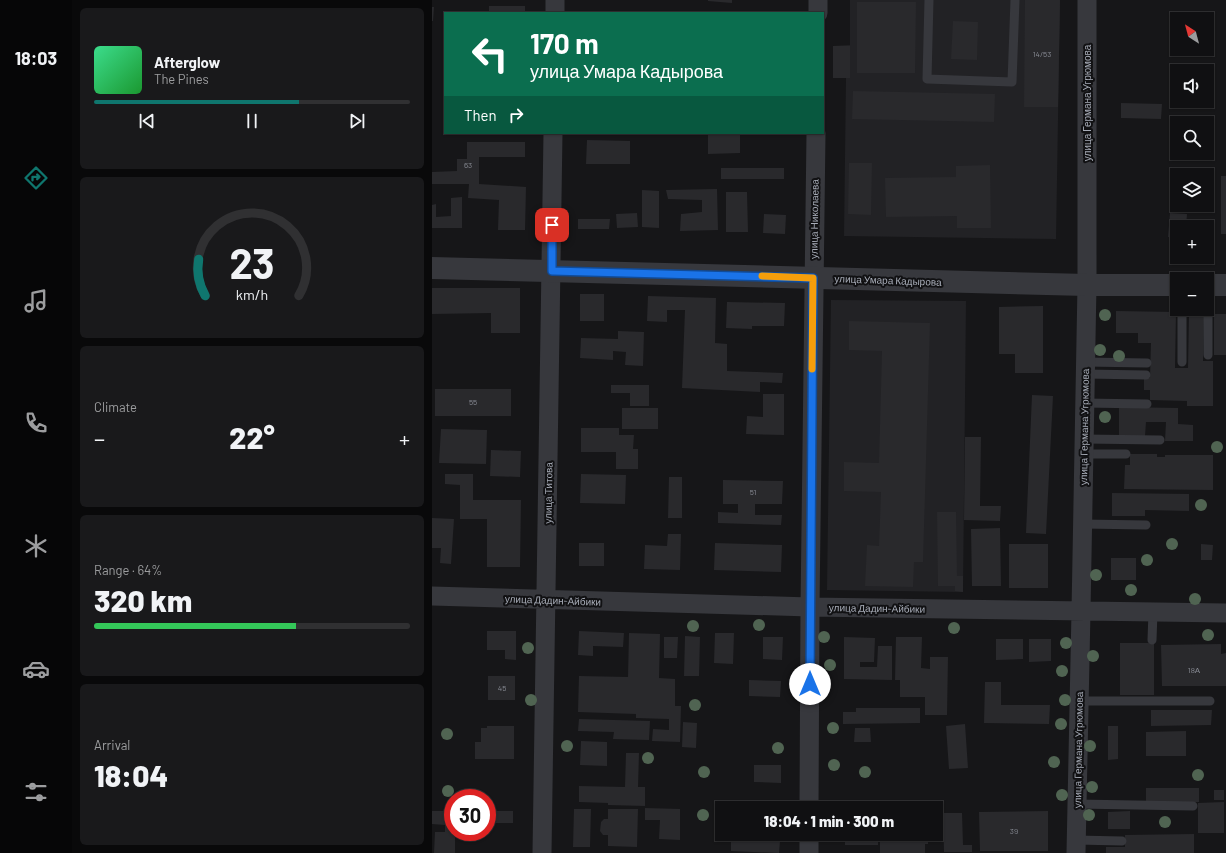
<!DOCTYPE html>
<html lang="en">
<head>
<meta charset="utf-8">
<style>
  :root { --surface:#101012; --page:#19191b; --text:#f1f3f6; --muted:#9c9d9f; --line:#303032; --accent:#0f766e }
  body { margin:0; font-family:Barlow,sans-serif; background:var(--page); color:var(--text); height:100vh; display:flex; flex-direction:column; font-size:15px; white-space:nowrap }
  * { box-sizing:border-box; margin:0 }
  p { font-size:13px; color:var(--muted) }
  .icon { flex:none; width:22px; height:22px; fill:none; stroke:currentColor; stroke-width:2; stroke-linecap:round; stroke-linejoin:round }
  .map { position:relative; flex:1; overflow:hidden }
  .side { display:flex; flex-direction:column; gap:8px; padding:8px; background:#09090a; width:360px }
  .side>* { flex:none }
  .top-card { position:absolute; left:12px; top:12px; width:380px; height:122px; border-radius:0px; box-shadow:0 1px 3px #0004,0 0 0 1px var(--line); background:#0b6e4f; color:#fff; overflow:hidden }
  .needle { width:26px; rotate:324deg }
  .buttons { position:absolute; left:738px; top:12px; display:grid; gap:8px }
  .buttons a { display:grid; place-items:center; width:44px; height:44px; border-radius:0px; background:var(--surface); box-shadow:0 1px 3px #0004,0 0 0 1px var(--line); font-size:20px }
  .speed { position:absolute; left:12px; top:789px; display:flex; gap:8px; font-size:20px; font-weight:700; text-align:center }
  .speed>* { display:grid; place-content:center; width:52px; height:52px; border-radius:50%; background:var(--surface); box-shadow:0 1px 3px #0004,0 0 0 1px var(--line); line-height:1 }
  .speed .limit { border:6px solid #d22; background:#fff; color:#111 }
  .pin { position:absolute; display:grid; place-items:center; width:34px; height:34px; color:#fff; margin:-17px; border-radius:8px; box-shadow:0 2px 6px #0006 }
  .me { position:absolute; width:44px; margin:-22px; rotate:0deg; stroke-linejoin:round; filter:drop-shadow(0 0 3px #0008) }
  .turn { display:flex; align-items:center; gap:14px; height:84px; padding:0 20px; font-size:18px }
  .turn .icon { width:52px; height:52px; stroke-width:2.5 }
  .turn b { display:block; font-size:28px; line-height:34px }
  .then { display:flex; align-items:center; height:38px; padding:0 20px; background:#0003; gap:8px; font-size:15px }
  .big { font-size:30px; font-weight:800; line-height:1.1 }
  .side .tile { flex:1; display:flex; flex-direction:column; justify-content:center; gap:6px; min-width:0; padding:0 14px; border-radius:6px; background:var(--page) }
  .side .dial { align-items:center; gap:0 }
  .dial svg { height:104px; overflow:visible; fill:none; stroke:var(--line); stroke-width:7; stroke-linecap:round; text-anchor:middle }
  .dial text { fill:var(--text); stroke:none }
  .song { display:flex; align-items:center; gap:12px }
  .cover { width:48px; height:48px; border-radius:6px; background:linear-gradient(135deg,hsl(150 70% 55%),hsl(130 70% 35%)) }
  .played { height:4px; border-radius:2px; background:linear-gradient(90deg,var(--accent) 65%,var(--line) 65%) }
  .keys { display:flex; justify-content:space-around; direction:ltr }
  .heat { display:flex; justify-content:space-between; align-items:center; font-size:22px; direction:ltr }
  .charge { height:6px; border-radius:3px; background:linear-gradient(90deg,#34c759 64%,var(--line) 0) }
  .trip { position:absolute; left:283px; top:801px; width:228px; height:40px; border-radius:0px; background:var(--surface); box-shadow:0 1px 3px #0004,0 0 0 1px var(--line); font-weight:800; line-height:40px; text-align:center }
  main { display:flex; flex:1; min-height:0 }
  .menu { display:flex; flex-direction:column; width:72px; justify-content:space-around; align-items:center; background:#060607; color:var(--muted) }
  .menu .icon { width:28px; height:28px }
  .menu .on { color:var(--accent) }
  .menu b { font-size:18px; color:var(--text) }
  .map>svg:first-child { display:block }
  .built { fill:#222225 }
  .building { fill:#29292c }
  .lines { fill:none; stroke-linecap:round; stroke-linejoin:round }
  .service { stroke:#37383d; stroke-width:9 }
  .minor { stroke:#37383d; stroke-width:19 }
  .tertiary { stroke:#37383d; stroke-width:22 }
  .tree { fill:#506452 }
  .route-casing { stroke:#114b97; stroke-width:10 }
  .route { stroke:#1a73e8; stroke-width:7 }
  .slow { stroke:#f59e0b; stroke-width:7 }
  .labels { text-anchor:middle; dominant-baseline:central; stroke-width:4; stroke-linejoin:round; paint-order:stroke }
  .number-label { font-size:8px; fill:#888b94 }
  .street-label { font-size:10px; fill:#a8adb8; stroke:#111113 }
</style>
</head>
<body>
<main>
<nav class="menu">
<b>18:03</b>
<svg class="icon on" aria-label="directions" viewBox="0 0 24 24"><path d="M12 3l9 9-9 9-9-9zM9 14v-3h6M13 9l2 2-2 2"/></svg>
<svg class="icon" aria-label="music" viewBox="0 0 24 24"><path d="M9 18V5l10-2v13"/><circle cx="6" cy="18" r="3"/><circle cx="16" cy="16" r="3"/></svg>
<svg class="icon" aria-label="phone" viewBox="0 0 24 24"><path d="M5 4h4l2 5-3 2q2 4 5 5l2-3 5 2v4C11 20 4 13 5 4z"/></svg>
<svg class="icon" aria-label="climate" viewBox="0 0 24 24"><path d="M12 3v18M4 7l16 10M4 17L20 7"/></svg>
<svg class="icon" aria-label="car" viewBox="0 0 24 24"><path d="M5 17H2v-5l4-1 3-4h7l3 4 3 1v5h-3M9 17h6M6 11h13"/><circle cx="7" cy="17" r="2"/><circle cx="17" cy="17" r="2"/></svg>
<svg class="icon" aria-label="filters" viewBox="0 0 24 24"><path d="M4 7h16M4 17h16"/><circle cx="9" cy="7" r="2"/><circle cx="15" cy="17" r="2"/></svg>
</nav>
<section class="side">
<div class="tile">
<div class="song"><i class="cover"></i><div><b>Afterglow</b><p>The Pines</p></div></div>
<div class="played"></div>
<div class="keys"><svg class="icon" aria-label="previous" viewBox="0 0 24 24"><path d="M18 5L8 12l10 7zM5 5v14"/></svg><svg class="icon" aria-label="pause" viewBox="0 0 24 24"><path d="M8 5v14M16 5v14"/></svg><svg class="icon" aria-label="next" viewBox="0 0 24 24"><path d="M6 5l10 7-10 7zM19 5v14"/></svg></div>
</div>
<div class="tile dial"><svg viewBox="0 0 100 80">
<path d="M14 69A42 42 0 1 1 86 69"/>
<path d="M14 69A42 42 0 0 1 9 41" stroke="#0f766e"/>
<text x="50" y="56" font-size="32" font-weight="700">23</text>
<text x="50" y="72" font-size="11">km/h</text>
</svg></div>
<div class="tile"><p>Climate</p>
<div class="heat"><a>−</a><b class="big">22°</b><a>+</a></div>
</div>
<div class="tile"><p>Range · 64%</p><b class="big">320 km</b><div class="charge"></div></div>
<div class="tile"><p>Arrival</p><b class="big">18:04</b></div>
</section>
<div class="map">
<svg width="794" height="853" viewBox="0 0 794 853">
  <rect width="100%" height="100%" fill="#161618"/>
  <path class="built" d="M 418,0 L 628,0 L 624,239 L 412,236 L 414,78 L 401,78 L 401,46 L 418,45 Z
    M 399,300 L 534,301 L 531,592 L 395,590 Z"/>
  <path class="building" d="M 276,0 L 300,0 L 300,3 L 276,1 Z
    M 593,0 L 628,0 L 626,107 L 592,107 Z
    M 425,2 L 484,2 L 483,73 L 425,73 Z
    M 57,6 L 93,6 L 93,13 L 57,13 Z
    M 0,7 L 2,7 L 1,21 L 0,21 Z
    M 521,21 L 546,22 L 545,60 L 519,59 Z
    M 401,46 L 418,46 L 418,78 L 401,78 Z
    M 421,91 L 563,94 L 562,122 L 420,119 Z
    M 689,103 L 730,104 L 729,119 L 689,118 Z
    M 775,128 L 780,128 L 780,143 L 775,143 Z
    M 276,133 L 308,133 L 308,153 L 276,154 Z
    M 155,140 L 198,141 L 198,164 L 154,164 Z
    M 35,142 L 93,142 L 93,157 L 47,157 L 47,184 L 94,187 L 93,230 L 66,230 L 67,200 L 36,198 L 37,184 L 0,184 L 0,172 L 25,171 L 25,159 L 35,159 Z
    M 417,163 L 440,163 L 439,215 L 416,214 Z
    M 558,165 L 559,228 L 525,228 L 525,216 L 454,217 L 453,178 L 524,177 L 524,166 Z
    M 289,168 L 352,168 L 352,179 L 289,179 Z
    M 789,176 L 794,176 L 794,234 L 789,234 Z
    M 285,189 L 286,230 L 248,231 L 249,214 L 270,212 L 270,200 L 236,199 L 234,190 Z
    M 210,190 L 227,191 L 227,228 L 210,227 Z
    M 294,192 L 315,192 L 316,232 L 294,232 Z
    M 30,197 L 30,228 L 0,228 L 0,205 L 4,204 L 4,217 L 19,216 L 19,198 Z
    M 205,213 L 206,227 L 185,228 L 184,214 Z
    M 738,213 L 755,214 L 754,227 L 745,227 L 745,237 L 736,237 Z
    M 332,214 L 354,215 L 353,234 L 331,233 Z
    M 146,219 L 178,219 L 177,229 L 146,229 Z
    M 0,288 L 88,288 L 88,333 L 59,333 L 59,313 L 0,314 Z
    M 148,294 L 172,294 L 172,321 L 148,321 Z
    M 216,296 L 284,298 L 283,343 L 295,344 L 295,371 L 351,373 L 350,383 L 328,382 L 328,392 L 250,388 L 253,310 L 235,310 L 235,322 L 215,321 Z
    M 295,302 L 353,303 L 352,326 L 320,326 L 320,329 L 294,328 Z
    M 611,306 L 611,373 L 583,373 L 583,354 L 567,354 L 567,307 Z
    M 684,311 L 744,312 L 743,368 L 756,368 L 757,314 L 772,314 L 771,361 L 781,361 L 781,406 L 755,406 L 755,401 L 718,400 L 718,390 L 712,390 L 712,378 L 718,378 L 719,343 L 706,343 L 706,333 L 684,333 Z
    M 782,314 L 794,314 L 794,355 L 782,355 Z
    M 417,321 L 498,323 L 491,562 L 482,562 L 481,587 L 433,586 L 435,545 L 447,546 L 449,492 L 412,491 L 412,462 L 447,463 L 450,351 L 417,350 Z
    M 186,331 L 212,332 L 211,366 L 193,365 L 194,352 L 181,351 L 181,360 L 148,358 L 149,338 L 186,339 Z
    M 179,385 L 217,385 L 217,406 L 198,406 L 198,393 L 179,393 Z
    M 3,389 L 79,389 L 79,416 L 3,416 Z
    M 331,394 L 352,394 L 352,435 L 314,434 L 315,416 L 331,417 Z
    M 600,395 L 621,396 L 614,534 L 594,533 Z
    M 687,407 L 746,408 L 746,424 L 761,425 L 761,441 L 733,441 L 734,422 L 714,422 L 713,436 L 687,436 Z
    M 190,408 L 226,408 L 226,429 L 190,429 Z
    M 149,428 L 187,428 L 187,435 L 202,435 L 201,449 L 206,449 L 206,469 L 184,469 L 184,452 L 149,452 Z
    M 9,429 L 55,430 L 54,464 L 7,463 Z
    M 533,437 L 549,437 L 548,506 L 569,506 L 568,521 L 532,520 Z
    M 59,450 L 89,451 L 88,477 L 58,476 Z
    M 698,454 L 725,454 L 725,457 L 733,457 L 733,455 L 781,455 L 781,490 L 692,489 L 693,465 L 698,465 Z
    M 13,474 L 41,474 L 41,500 L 89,500 L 88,567 L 55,567 L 55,519 L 28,519 L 28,485 L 13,484 Z
    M 149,474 L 194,475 L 193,504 L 148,503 Z
    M 237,477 L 250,477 L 250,518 L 236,518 Z
    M 291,480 L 351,481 L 350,504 L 323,504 L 323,515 L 350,515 L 349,525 L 286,523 L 286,512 L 306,513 L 306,504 L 291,504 Z
    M 680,493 L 757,494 L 757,511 L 713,510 L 713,516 L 680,516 Z
    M 505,512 L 524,512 L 525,576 L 531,576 L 531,592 L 523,591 L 523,586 L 506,586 Z
    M 0,518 L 22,519 L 19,564 L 8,563 L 9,548 L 0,548 Z
    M 568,528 L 569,586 L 540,586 L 539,529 Z
    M 236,534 L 249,534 L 248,570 L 212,569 L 213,545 L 235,546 Z
    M 147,543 L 172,543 L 172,566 L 147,566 Z
    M 283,543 L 350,545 L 349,572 L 282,570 Z
    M 577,544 L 616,544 L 616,588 L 577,588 Z
    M 769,544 L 781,545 L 780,560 L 769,560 Z
    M 679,558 L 704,558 L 704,580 L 679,580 Z
    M 55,631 L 84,631 L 84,660 L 73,659 L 73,650 L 55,650 Z
    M 147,631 L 192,633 L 191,647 L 161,646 L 161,656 L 146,655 Z
    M 197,633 L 228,634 L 227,678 L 243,679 L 243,706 L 249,706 L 248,742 L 220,741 L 221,729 L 237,730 L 237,719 L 204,718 L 204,714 L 146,712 L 147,676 L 196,677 Z
    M 283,633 L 302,633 L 301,664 L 282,663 Z
    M 253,636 L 268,637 L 267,676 L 252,676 Z
    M 232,637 L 246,637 L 245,658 L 232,658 Z
    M 331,637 L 351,637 L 350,660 L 331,659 Z
    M 412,637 L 443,638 L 442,662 L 428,662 L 428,667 L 445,667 L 446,646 L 460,646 L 460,680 L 412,679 Z
    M 464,637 L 490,637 L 489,668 L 498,669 L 498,657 L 516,657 L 515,715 L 493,715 L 493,697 L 468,697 L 468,680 L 463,680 Z
    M 564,639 L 591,639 L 591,659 L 564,660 Z
    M 597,639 L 619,639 L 619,661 L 597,662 Z
    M 688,643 L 722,643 L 722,695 L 688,695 Z
    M 789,644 L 789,654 L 794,653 L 794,686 L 730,686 L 729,645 Z
    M 56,676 L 83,676 L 83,700 L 56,700 Z
    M 317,680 L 349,681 L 348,697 L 317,696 Z
    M 553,682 L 569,682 L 569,705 L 618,705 L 617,724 L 552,723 Z
    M 424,708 L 488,708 L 488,723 L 411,724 L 411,712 L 424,712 Z
    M 719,710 L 780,710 L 779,725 L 719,726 Z
    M 147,719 L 218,721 L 217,740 L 181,739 L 182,732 L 146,731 Z
    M 251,722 L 265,723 L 264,748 L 250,747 Z
    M 533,724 L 536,768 L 517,769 L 514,726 Z
    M 55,726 L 82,726 L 82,759 L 43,759 L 43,742 L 49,742 L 49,728 L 55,728 Z
    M 676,726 L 686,726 L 686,759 L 676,760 Z
    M 423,728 L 438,728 L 439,742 L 422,742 Z
    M 754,731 L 754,756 L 714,756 L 714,732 Z
    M 149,741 L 175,742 L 175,766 L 148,765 Z
    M 194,753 L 207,753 L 206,787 L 213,787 L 213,806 L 176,805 L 176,803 L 147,802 L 147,786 L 193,787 Z
    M 322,765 L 349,765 L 349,783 L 322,782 Z
    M 714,788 L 767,788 L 767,802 L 714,802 Z
    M 782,790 L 792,790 L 792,800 L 782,800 Z
    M 792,802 L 792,833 L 766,833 L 766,803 Z
    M 213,808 L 248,809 L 248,840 L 227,839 L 228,820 L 213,820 Z
    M 142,809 L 159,809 L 158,847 L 141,847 Z
    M 176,809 L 206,809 L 205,847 L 176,846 L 176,835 L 171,835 L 168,831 L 169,822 L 172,819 L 176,819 Z
    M 0,811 L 21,811 L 21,832 L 23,832 L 23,853 L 2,853 L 3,832 L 13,832 L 13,825 L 0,824 Z
    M 55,811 L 81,811 L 81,823 L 55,823 Z
    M 616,811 L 616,851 L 548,851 L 547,812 Z
    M 698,811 L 698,829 L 676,829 L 676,812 Z
    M 511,813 L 530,813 L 531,845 L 540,845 L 540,852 L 512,852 Z
    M 309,834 L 324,834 L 323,840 L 348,841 L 347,853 L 299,851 L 299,840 L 309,841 Z
    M 413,834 L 446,834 L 446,845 L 413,845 Z
    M 448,834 L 496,834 L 496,844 L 493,844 L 493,853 L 448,853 Z
    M 762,834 L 762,853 L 674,853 L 674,847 L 693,847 L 693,835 Z"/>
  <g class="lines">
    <path class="service" d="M 497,0 L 495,79 L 580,82 L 583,0
      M 750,309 L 750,362
      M 776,355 L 776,285
      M 653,362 L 715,363
      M 653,374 L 714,375
      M 653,403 L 715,404
      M 652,439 L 728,440
      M 652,454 L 694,454
      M 651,524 L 714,525
      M 720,640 L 721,612
      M 647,701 L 778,701
      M 645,804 L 761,806
      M 644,840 L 690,841"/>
    <path class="minor" d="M 123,13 L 123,0
      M 386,13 L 386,0
      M 0,596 L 378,607 L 794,613
      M 377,808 L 378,607 L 384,133
      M 110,853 L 121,133
      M 377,853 L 377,834
      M 644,853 L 649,611 L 655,285 L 655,0"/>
    <path class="tertiary" d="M 0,268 L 655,285 L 745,285
      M 775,285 L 794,285"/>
  </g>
  <g class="tree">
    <circle cx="673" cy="315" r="6"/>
    <circle cx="668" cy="350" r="6"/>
    <circle cx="687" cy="356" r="6"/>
    <circle cx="673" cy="417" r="6"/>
    <circle cx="785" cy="447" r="6"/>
    <circle cx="769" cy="505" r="6"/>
    <circle cx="740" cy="544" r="6"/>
    <circle cx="715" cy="560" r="6"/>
    <circle cx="664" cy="575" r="6"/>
    <circle cx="699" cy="590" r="6"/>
    <circle cx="763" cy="599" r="6"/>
    <circle cx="327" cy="625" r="6"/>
    <circle cx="261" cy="626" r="6"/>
    <circle cx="522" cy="628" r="6"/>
    <circle cx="776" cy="635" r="6"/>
    <circle cx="392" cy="637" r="6"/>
    <circle cx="634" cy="643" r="6"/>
    <circle cx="96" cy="648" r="6"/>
    <circle cx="661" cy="656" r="6"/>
    <circle cx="398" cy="665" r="6"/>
    <circle cx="630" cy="671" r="6"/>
    <circle cx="99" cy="700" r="6"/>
    <circle cx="633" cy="700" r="6"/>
    <circle cx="263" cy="705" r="6"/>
    <circle cx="629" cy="724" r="6"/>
    <circle cx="401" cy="728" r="6"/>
    <circle cx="15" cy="734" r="6"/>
    <circle cx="135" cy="746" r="6"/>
    <circle cx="658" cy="746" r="6"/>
    <circle cx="346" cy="748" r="6"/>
    <circle cx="216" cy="758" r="6"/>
    <circle cx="622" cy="762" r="6"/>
    <circle cx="402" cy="765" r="6"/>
    <circle cx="272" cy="772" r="6"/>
    <circle cx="433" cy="772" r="6"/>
    <circle cx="766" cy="775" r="6"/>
    <circle cx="660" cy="787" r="6"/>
    <circle cx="16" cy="791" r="6"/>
    <circle cx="630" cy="795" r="6"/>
    <circle cx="271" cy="815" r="6"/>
    <circle cx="657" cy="815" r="6"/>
    <circle cx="733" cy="822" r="6"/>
  </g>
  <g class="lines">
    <defs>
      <path id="route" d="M 120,225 L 120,271 L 381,278 L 378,684"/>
    </defs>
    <use href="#route" class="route-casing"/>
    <use href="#route" class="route"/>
    <path class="slow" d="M 330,276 L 381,278 L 380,369"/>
  </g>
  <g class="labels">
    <g class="number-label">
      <text x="610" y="54">14/53</text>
      <text x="36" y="165">63</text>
      <text x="41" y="402">55</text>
      <text x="321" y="492">51</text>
      <text x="762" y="670">18А</text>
      <text x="70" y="688">45</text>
      <text x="582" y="831">39</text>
    </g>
    <g class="street-label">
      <text transform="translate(655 103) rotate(-90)">улица Германа Угрюмова</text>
      <text transform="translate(382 219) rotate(-89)">улица Николаева</text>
      <text transform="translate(456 280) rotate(2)">улица Умара Кадырова</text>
      <text transform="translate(652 427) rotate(-89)">улица Германа Угрюмова</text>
      <text transform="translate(116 493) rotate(-89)">улица Титова</text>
      <text transform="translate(121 600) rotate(2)">улица Дадин-Айбики</text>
      <text transform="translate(445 608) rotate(1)">улица Дадин-Айбики</text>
      <text transform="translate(646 750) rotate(-89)">улица Германа Угрюмова</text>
    </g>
  </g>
</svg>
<div class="buttons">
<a><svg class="needle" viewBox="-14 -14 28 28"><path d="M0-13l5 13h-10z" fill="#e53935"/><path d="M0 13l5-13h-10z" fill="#9c9d9f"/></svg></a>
<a><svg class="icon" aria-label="sound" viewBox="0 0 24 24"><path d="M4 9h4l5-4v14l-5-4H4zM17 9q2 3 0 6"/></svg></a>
<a><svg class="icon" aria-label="search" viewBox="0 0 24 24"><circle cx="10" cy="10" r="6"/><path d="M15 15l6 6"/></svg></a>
<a><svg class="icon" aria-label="layers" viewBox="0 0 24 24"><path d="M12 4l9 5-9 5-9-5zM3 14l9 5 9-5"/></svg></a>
<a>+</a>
<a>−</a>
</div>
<div class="speed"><div class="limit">30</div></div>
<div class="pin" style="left:120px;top:225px;background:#d93025"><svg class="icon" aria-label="arrive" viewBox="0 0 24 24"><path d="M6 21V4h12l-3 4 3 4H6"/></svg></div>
<svg class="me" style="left:378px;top:684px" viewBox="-20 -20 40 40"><circle r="19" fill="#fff"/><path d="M0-13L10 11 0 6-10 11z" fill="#1a73e8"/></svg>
<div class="trip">18:04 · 1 min · 300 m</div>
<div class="top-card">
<div class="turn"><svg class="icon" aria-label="left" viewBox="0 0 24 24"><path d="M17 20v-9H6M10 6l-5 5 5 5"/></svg><div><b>170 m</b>улица Умара Кадырова</div></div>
<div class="then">Then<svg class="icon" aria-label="right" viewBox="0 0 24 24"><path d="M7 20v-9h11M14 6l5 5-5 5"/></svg></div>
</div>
</div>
</main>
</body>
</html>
